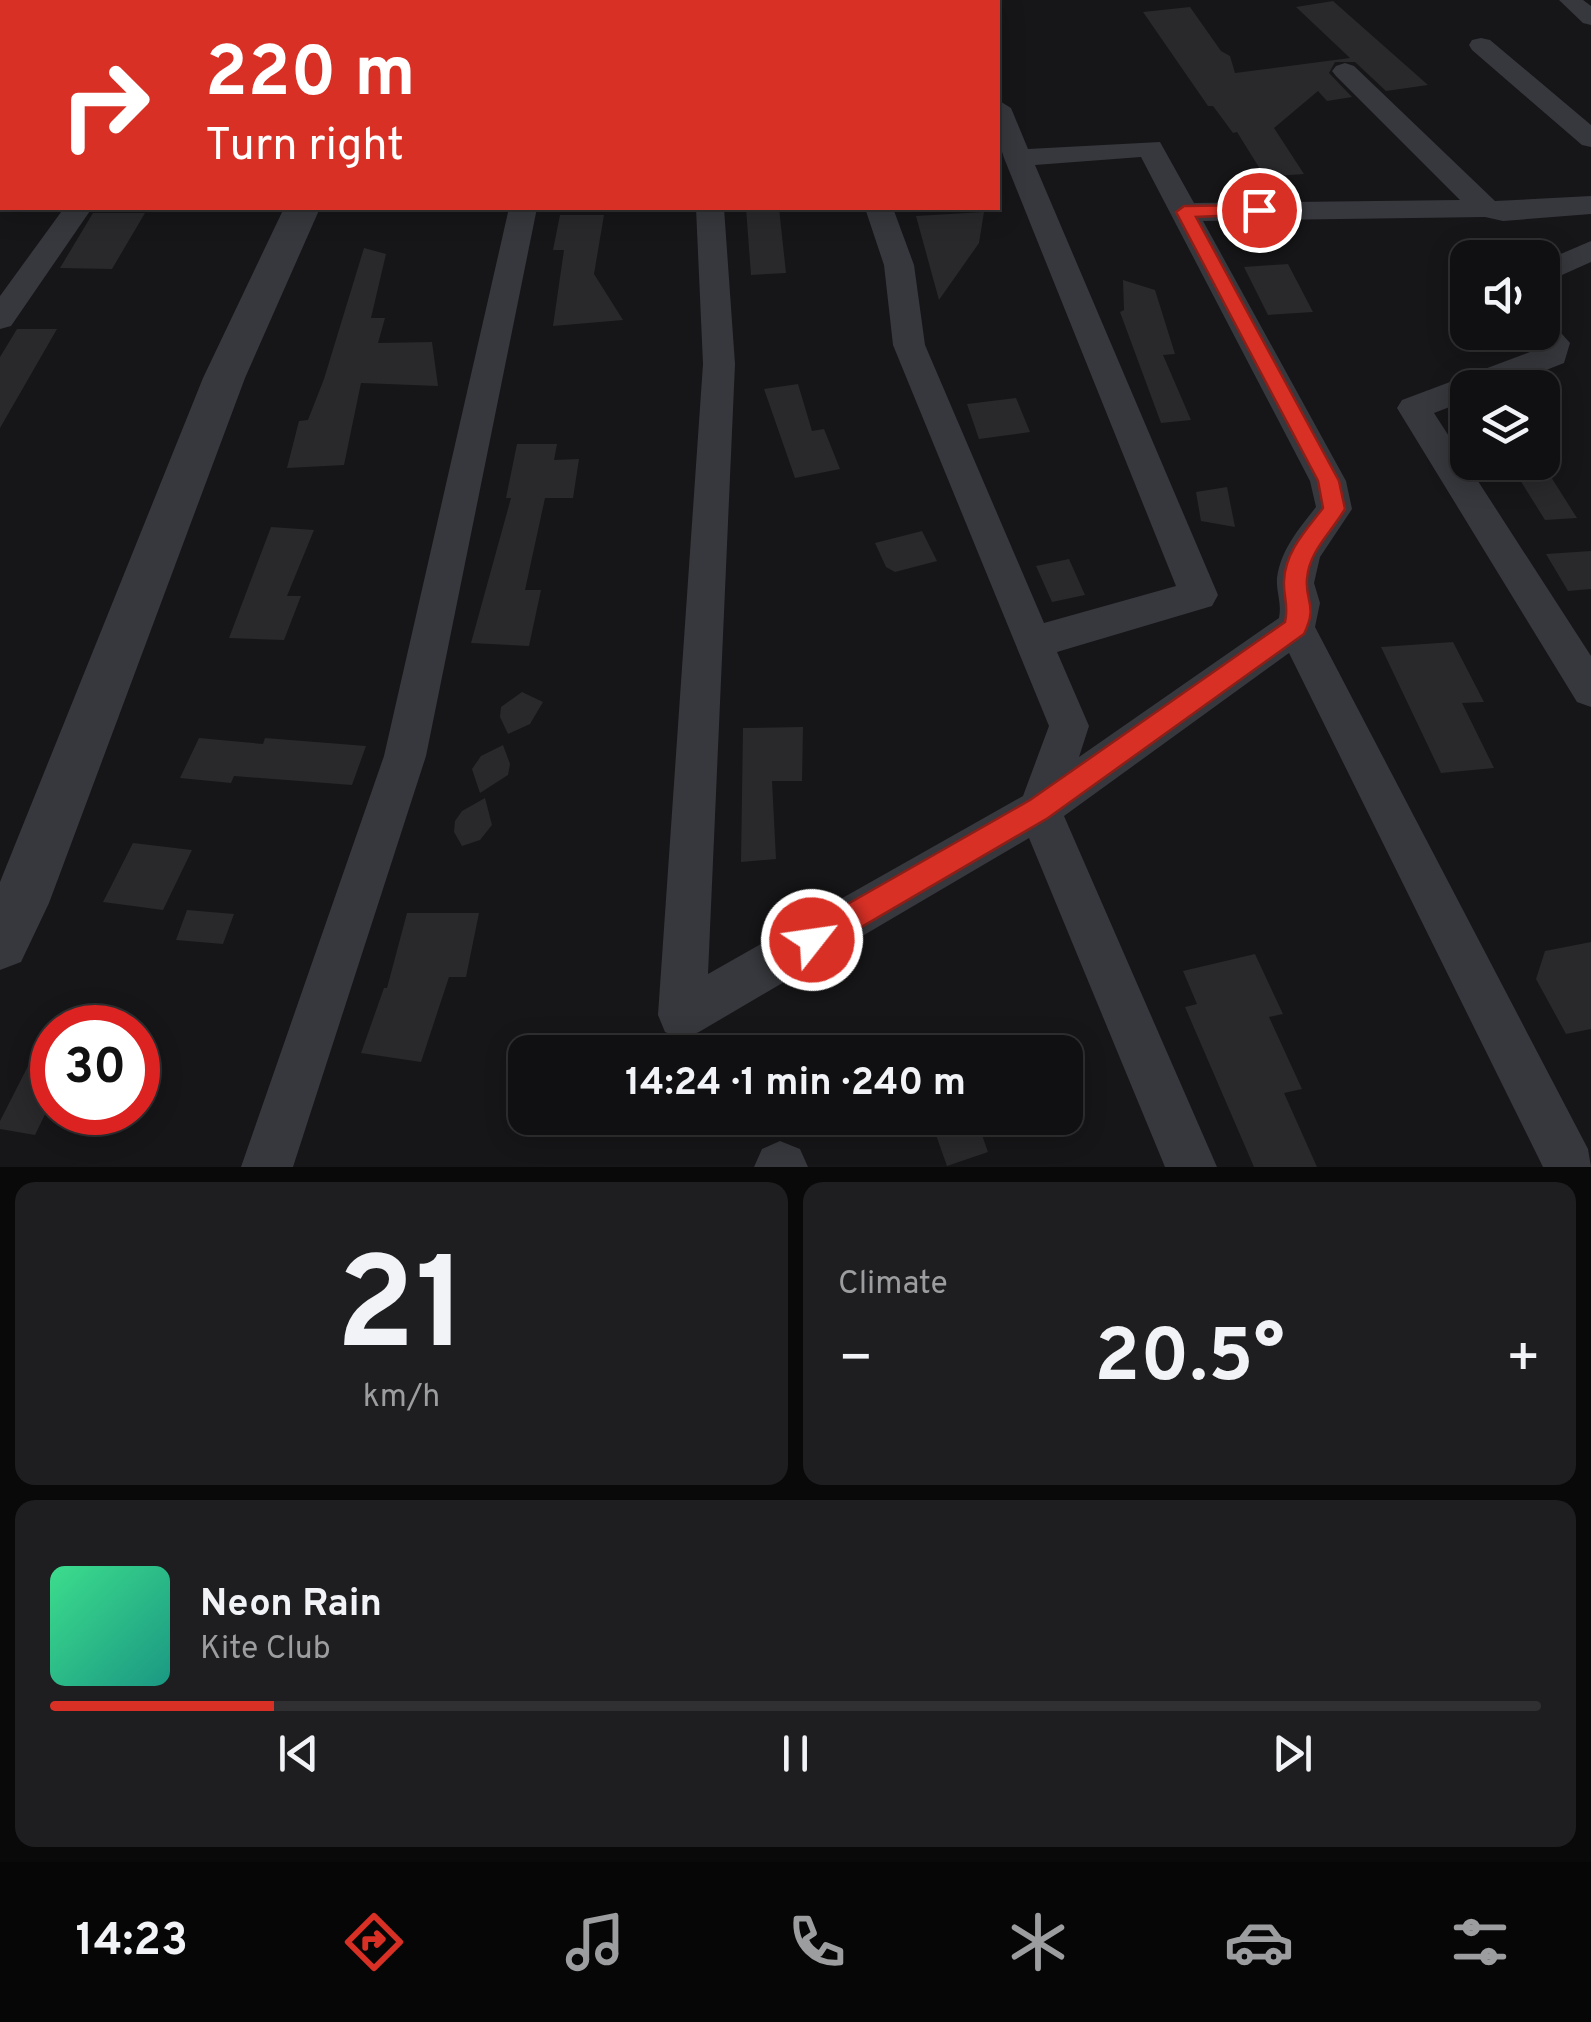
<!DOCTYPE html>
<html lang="en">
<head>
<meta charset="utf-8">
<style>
  :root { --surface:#101012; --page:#1e1e20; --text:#f1f3f6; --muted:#9c9d9f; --line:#303032; --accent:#d93025 }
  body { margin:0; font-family:Overpass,sans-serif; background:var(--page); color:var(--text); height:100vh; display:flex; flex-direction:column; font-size:38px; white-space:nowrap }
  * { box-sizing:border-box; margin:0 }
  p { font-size:32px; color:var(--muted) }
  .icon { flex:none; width:55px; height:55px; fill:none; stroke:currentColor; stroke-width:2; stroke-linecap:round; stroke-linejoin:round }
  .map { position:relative; height:1167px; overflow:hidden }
  .sheet { display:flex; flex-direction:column; gap:15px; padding:15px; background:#09090a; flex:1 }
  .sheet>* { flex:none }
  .guide { position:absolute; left:0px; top:0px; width:1000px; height:210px; box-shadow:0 5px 25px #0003,0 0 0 2px var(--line); background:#d93025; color:#fff; overflow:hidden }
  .tools { position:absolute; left:1450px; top:240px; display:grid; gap:20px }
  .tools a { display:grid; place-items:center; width:110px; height:110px; border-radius:20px; background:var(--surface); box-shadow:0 5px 25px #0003,0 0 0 2px var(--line); font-size:50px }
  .speed { position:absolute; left:30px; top:1005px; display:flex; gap:20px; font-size:50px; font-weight:700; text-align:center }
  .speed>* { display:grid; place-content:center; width:130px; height:130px; border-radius:50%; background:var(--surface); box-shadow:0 5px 25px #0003,0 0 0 2px var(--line); line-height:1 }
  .speed .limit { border:15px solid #d22; background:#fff; color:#111 }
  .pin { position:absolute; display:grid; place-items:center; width:85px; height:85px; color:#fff; margin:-42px; border:5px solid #fff; border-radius:50%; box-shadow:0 2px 10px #0007 }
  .me { position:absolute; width:110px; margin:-55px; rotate:60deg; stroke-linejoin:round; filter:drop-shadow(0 0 8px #0008) }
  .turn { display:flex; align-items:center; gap:35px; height:210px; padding:0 40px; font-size:45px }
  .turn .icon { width:130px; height:130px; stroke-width:2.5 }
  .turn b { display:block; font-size:70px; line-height:85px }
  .big { font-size:75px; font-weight:700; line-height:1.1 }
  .sheet .card { flex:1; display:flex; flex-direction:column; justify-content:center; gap:15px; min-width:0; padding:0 35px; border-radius:20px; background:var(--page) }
  .sheet .dial { align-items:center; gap:0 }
  .dial b { font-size:130px; line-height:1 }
  .song { display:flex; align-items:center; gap:30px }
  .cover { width:120px; height:120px; border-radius:15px; background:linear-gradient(135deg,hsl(150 70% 55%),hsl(170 70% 35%)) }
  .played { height:10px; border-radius:5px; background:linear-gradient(90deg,var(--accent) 15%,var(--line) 15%) }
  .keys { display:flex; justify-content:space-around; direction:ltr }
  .heat { display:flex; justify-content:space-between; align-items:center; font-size:55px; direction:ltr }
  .sheet .tiles { flex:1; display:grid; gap:15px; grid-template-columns:1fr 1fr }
  .card:last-child { grid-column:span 2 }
  .trip { position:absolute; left:508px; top:1035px; width:575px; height:100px; border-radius:20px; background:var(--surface); box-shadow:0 5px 25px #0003,0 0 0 2px var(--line); font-weight:700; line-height:100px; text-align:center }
  .dock { display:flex; height:160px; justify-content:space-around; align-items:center; background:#060607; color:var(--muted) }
  .dock .icon { width:70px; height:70px }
  .dock .selected { color:var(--accent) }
  .dock b { font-size:45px; color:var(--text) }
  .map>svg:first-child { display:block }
  .building { fill:#29292c }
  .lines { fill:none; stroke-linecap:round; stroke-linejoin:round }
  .minor { fill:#37383d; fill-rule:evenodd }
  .tertiary { fill:#37383d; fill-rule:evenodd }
  .route { fill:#d93025; stroke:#8d1f18; stroke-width:2.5 }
</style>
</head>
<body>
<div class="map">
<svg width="1591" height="1167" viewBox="0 0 1591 1167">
  <rect width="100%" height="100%" fill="#161618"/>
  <path class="building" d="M 1333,1 L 1428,85 L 1386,91 L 1355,62 L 1335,62 L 1329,73 L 1352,97 L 1327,101 L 1318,91 L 1274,128 L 1304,174 L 1265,177 L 1237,132 L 1233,133 L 1213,106 L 1208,106 L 1143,12 L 1190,7 L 1221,51 L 1230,56 L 1235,73 L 1350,58 L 1296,7 Z
    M 746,208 L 779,208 L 786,273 L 751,275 Z
    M 984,212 L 979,243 L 939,300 L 916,216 Z
    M 93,213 L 145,213 L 112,269 L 60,268 Z
    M 560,215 L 604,215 L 594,274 L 623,320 L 553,326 L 564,250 L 553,250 Z
    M 364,248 L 386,254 L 371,318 L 385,318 L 378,343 L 432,342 L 438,386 L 361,383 L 344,465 L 287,468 L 299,421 L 308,420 L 324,379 Z
    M 1288,264 L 1313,312 L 1268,315 L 1244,267 Z
    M 1123,280 L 1155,290 L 1175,354 L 1163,355 L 1191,420 L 1161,423 L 1120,312 L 1124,310 Z
    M 17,329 L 57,329 L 0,428 L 0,357 Z
    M 798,384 L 812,431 L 824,429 L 840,469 L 795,478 L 764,389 Z
    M 1016,398 L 1030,432 L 979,439 L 967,404 Z
    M 517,444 L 557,444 L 554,460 L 579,459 L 573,498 L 545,498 L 525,590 L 541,590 L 529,646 L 471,643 L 511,498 L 506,498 Z
    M 1551,477 L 1577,518 L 1545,520 L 1520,480 Z
    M 1227,487 L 1235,527 L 1201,521 L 1196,492 Z
    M 271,527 L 314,530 L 287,596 L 301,596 L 284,640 L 229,638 Z
    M 922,531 L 937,561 L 895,572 L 886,567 L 875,543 Z
    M 1591,551 L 1591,589 L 1568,591 L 1546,554 Z
    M 1069,559 L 1085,595 L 1052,602 L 1036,566 Z
    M 1453,642 L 1484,702 L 1462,703 L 1494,768 L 1441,773 L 1381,647 Z
    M 522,692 L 543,702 L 530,724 L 508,734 L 500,717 L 501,707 Z
    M 803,727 L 802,781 L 772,781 L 776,859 L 741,862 L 743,728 Z
    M 199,738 L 263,744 L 265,738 L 366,746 L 352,785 L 234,776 L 231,783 L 180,778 Z
    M 503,745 L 510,764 L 508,775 L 480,793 L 472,769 L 481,756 Z
    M 485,798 L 492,825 L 480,840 L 462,846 L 454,832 L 455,821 L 462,811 Z
    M 133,843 L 192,850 L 163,910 L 103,902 Z
    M 187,910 L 234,914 L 223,944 L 176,940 Z
    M 407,913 L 479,913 L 466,977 L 449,977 L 421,1062 L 361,1053 L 384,988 L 387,988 Z
    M 1591,942 L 1591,1029 L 1566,1034 L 1536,979 L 1545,951 Z
    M 1255,954 L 1283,1014 L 1269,1017 L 1302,1089 L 1284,1093 L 1317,1167 L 1254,1167 L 1185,1007 L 1197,1004 L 1183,971 Z
    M 52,1019 L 52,1100 L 35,1135 L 0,1129 L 0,1121 Z
    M 930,1118 L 976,1118 L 988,1152 L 947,1166 Z"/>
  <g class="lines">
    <path class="minor" d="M 1559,0 L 1583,0 L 1591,6 L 1591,25 L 1583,23 Z
      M 1481,38 L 1490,40 L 1591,125 L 1591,147 L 1582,145 L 1472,50 L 1469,45 L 1472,40 Z
      M 1345,63 L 1354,66 L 1495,201 L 1591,196 L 1591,214 L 1503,221 L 1485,217 L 1203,221 L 1346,481 L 1352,509 L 1320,557 L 1314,583 L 1320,603 L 1315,627 L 1588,1149 L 1591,1167 L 1543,1167 L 1289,653 L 1064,816 L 1217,1167 L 1165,1167 L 1029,838 L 699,1032 L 682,1039 L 665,1032 L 658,1015 L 703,364 L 696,208 L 724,208 L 735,364 L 708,974 L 1023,796 L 1049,726 L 893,345 L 884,265 L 865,208 L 893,208 L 914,265 L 925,345 L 1044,623 L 1176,586 L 1004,158 L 998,139 L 998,100 L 1011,108 L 1028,149 L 1160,142 L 1194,203 L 1460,200 L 1336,76 L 1332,71 L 1336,66 ZM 1141,157 L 1310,481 L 1316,507 C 1299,529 1281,549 1277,578 C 1276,592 1282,603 1279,618 L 1079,757 L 1089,726 L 1057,652 L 1212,606 L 1218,595 L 1035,165 Z
      M 2,76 L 2,92 L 0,93 L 0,77 Z
      M 64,208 L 92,208 L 11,326 L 0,329 L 0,296 Z
      M 509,208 L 537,208 L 426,756 L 293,1167 L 241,1167 L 384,756 Z
      M 1591,241 L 1591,262 L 1542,284 L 1542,262 Z
      M 1542,321 L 1553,324 L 1570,343 L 1564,363 L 1501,388 L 1468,388 L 1468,400 L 1434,413 L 1591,656 L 1591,707 L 1577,702 L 1397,408 L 1402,400 L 1538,349 L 1527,332 L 1542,332 Z
      M 780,1141 L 800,1149 L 808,1167 L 754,1167 L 762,1149 Z"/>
    <path class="tertiary" d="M 284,208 L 320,208 L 245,378 L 49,903 L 21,962 L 0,970 L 0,882 L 203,378 Z"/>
  </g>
  <path class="route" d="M 1259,205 L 1268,210 L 1265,214 L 1196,217 L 1339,481 L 1345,509 C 1331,533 1309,551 1307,579 C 1305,602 1318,605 1304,634 L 1048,818 L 822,950 L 812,954 L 802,950 L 798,940 L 802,930 L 1030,800 L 1285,622 C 1289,605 1283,596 1284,581 C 1285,552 1306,530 1323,508 L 1318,481 L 1176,212 L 1184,206 Z"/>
</svg>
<div class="tools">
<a><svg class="icon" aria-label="sound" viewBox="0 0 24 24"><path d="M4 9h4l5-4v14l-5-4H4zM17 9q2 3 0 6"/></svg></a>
<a><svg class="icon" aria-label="layers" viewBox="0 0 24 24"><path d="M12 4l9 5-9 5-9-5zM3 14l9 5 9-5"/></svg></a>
</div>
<div class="speed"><div class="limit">30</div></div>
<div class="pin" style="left:1259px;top:210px;background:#d93025"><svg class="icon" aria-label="arrive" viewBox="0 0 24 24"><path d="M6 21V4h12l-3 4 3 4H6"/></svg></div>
<svg class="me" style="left:812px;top:940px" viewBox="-20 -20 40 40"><circle r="17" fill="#d93025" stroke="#fff" stroke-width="3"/><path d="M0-11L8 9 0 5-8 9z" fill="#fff"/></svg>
<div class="trip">14:24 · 1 min · 240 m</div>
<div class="guide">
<div class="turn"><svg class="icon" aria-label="right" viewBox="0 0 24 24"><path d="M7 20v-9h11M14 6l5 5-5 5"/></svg><div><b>220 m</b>Turn right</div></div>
</div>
</div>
<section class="sheet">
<div class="tiles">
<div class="card dial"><b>21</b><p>km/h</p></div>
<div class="card"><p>Climate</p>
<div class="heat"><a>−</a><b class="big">20.5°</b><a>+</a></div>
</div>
<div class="card">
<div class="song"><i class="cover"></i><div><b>Neon Rain</b><p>Kite Club</p></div></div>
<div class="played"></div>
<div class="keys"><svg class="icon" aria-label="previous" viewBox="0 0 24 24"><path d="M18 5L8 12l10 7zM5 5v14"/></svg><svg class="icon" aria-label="pause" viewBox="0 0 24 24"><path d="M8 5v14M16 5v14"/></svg><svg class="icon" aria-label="next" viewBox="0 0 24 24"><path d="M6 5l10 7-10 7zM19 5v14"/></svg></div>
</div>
</div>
</section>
<nav class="dock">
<b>14:23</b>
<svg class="icon selected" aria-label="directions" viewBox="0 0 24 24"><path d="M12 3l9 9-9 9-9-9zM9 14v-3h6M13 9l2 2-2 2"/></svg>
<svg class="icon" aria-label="music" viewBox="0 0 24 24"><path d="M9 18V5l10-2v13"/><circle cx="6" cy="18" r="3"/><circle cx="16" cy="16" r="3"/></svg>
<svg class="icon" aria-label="phone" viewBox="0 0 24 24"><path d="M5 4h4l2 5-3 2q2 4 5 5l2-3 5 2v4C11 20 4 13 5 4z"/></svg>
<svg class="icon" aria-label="climate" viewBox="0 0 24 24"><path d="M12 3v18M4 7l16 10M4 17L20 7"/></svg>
<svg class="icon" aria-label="car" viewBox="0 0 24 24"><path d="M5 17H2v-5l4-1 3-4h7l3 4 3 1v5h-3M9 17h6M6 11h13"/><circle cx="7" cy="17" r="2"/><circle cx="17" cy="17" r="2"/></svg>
<svg class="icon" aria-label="filters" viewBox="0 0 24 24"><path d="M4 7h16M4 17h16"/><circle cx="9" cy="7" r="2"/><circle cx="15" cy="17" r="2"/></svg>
</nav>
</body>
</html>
